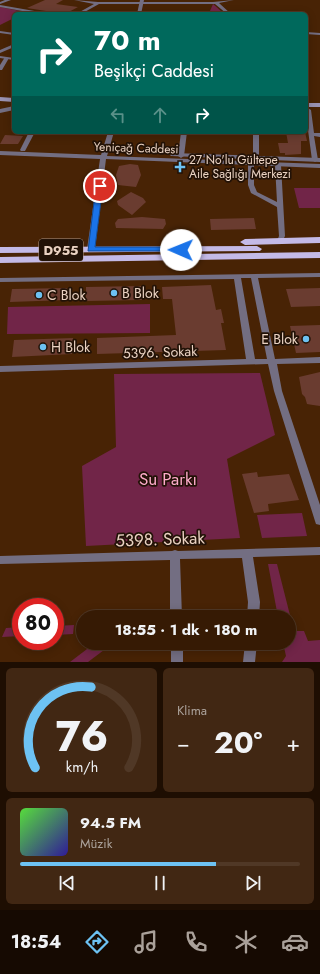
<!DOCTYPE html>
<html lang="tr">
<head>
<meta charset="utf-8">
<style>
  :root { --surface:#361a04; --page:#412713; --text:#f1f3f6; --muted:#aaa19a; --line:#503826; --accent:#6dc2f3 }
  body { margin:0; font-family:Jost,sans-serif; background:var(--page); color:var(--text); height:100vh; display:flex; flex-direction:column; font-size:15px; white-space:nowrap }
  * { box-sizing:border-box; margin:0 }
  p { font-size:13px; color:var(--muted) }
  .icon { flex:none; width:22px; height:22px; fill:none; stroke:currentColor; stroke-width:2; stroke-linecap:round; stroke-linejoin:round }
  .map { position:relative; height:662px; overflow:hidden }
  .details { display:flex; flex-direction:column; gap:6px; padding:6px; background:#1e0e02; flex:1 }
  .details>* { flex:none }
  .hud { position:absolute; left:12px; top:12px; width:296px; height:122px; border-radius:6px; box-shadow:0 2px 10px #0003,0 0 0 1px var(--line); background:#00695c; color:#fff; overflow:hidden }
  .speed { position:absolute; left:12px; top:598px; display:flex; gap:8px; font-size:20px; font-weight:700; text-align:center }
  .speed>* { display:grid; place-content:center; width:52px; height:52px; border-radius:50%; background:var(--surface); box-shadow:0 2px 10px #0003,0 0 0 1px var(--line); line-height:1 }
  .speed .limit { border:6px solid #d22; background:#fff; color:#111 }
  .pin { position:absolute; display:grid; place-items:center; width:34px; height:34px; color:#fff; margin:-17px; border:2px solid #fff; border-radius:50%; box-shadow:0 1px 4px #0007 }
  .me { position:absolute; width:44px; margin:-22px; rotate:271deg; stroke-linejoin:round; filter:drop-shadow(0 0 3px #0008) }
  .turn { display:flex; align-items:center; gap:14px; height:84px; padding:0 16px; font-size:18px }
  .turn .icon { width:52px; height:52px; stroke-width:2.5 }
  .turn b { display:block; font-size:28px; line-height:34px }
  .lanes { display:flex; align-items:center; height:38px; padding:0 16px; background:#0003; justify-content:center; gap:20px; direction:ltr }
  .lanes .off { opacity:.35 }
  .big { font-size:30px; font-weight:700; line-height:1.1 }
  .details .card { flex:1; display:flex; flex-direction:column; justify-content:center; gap:6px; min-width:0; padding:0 14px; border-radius:6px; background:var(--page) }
  .details .dial { align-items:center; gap:0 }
  .dial svg { height:104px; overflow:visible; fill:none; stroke:var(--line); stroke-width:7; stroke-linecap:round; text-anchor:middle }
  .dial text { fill:var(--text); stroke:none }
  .song { display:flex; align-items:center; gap:12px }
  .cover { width:48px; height:48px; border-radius:6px; background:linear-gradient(135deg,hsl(110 70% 55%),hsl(250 70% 35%)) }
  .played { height:4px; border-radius:2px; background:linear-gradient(90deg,var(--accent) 70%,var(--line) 70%) }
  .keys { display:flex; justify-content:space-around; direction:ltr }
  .heat { display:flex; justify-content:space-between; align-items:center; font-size:22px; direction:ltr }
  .details .tiles { flex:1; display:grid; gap:6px; grid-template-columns:1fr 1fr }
  .card:last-child { grid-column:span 2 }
  .trip { position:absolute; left:76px; top:610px; width:220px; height:40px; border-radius:20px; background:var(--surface); box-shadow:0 2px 10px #0003,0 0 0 1px var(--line); font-weight:700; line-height:40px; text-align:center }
  .tabs { display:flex; height:64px; justify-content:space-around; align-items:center; background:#160a02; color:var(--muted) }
  .tabs .icon { width:28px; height:28px }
  .tabs .active { color:var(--accent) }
  .tabs b { font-size:18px; color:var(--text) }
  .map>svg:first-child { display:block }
  .green { fill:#712548 }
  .building { fill:#6a3c30 }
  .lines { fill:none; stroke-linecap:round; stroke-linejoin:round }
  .minor { fill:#736e82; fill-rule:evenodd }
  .tertiary { fill:#736e82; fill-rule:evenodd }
  .secondary { fill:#9992b2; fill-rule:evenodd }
  .trunk { fill:#c4bae7; fill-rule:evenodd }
  .route { fill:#1a73e8; stroke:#114b97 }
  .poi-dot { fill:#6dc2f3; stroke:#221207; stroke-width:1.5 }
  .labels { text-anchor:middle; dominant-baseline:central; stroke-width:3.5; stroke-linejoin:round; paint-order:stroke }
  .far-street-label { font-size:12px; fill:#ead2c2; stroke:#221207 }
  .far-poi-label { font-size:12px; fill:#ead2c2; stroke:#221207; text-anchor:start }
  .shield { fill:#221207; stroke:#ae988a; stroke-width:1 }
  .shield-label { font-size:13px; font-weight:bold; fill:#ead2c2 }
  .poi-label { font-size:14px; fill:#ead2c2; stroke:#221207; text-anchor:start }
  .street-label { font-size:14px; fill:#ead2c2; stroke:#221207 }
  .near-park-label { font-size:17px; fill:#feaccb; stroke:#221207 }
  .near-street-label { font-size:17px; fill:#ead2c2; stroke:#221207 }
</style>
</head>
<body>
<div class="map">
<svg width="320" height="662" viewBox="0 0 320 662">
  <rect width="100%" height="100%" fill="#482305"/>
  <path class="green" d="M 213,4 L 221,11 L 220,14 L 184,14 L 185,11 L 210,11 Z
    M 0,7 L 25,12 L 14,14 L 14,18 L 0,25 Z
    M 294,188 L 320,188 L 320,208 L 299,208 Z
    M 150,304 L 150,333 L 7,334 L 8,307 Z
    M 260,373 L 275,435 L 227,459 L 240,538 L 86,546 L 82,466 L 116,447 L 114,374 Z
    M 302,513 L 307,536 L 262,538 L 257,515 Z
    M 268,564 L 277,564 L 294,631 L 304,631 L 308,641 L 320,640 L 320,662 L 282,662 L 286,656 L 283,643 L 289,643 L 289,617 L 278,617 Z
    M 74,625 L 73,634 L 55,635 L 55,626 Z
    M 21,627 L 21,636 L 2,637 L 6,628 Z
    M 95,643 L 98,643 L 104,650 L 88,662 L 70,662 Z"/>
  <path class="building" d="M 45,0 L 63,0 L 56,4 L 78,7 L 65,14 L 27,8 Z
    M 286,132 L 305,132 L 307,141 L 301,141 L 301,154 L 285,155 L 285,153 L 280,153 L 278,143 L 288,143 Z
    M 5,135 L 23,136 L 18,144 L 0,144 Z
    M 130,164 L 138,165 L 141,175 L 136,187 L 118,185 L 116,175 L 119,166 Z
    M 131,192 L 143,198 L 146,202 L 132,215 L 118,205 L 117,201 Z
    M 142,217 L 165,219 L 166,224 L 163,229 L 116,228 L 115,223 L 118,219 Z
    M 254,218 L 256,229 L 211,230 L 210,219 Z
    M 211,285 L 216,310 L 221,309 L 224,323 L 221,323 L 226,350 L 97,354 L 97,338 L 176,335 L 172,299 L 163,299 L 162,287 Z
    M 141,286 L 142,300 L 86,301 L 86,287 Z
    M 67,288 L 66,300 L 10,302 L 12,289 Z
    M 320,288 L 320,306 L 291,307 L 286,289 Z
    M 320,325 L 320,352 L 296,353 L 290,326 Z
    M 73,338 L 72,354 L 12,357 L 14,340 Z
    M 320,372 L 320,406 L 313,405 L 307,404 L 305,397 L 302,394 L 299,377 Z
    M 257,472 L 258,477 L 289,474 L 299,500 L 268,504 L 269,511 L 254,513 L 242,474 Z"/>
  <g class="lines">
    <path class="minor" d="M 5,0 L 11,0 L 0,4 L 0,2 Z
      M 74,0 L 98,2 L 213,2 L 234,0 L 219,3 L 231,14 L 227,14 L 215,4 L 99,4 L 81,14 L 76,14 L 94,4 Z
      M 0,5 L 46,13 L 48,14 L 39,14 L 0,7 Z
      M 0,31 L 14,33 L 14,35 L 0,33 Z
      M 306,32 L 320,33 L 320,35 L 306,34 Z
      M 14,44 L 14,47 L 0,53 L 0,50 Z
      M 5,57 L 9,58 L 2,70 L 0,70 L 0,65 Z
      M 14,106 L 14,110 L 0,113 L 0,109 Z
      M 308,108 L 311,110 L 314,133 L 320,133 L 320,137 L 314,136 L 318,160 L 315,162 L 312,160 L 306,115 L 306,109 Z
      M 29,132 L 35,132 L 25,151 L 21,151 L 20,150 Z
      M 181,132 L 187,132 L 184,156 L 181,158 L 178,156 Z
      M 253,132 L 259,132 L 259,158 L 256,160 L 253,158 Z
      M 251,162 L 254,164 L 254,185 L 257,192 L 277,202 L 275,165 L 278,163 L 281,165 L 285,236 L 282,242 L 280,243 L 277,241 L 279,236 L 277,207 L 251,193 L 248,185 L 248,164 Z
      M 320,273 L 320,277 L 258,278 L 275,359 L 320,357 L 320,363 L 277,364 L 282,391 L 320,505 L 320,525 L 316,524 L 315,521 L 274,391 L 268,364 L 0,372 L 0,366 L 246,359 L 234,279 L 0,282 L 0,278 ZM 241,278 L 251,278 L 267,359 L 255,359 Z
      M 320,547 L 320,555 L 253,557 L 260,602 L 259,617 L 247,617 L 248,602 L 242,558 L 180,559 L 182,617 L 170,617 L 170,560 L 0,564 L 0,556 L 172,551 L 175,550 L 178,551 Z
      M 171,643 L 183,643 L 183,662 L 171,662 Z
      M 245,643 L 257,643 L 255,662 L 243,662 Z"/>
    <path class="tertiary" d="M 140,0 L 144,0 L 141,14 L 137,14 Z
      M 0,56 L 14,58 L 14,60 L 0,58 Z
      M 108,132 L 114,132 L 107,156 L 320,164 L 320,168 L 106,159 L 95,249 L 91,251 L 87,249 L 100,159 L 0,155 L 0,151 L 101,155 Z
      M 173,153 L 320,158 L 320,162 L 171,156 L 170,155 Z"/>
    <path class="secondary" d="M 0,97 L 14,98 L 14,102 L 0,101 Z
      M 306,103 L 320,103 L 320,107 L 306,107 Z"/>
    <path class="trunk" d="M 320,237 L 320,243 L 245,245 L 240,242 L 245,239 Z
      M 257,246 L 262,249 L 260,251 L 0,253 L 0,247 Z
      M 320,252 L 320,258 L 0,263 L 0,257 Z"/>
  </g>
  <path class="route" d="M 100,184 L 103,186 L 95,247 L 181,247 L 184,248 L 184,251 L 88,251 L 96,186 Z"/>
  <g class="poi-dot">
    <path d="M178 161h4v4h4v4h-4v4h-4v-4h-4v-4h4z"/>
    <circle cx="114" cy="293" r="4"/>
    <circle cx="39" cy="295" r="4"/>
    <circle cx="306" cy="339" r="4"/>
    <circle cx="43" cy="347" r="4"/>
  </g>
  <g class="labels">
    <g class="far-street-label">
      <text transform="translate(136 148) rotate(2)">Yeniçağ Caddesi</text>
    </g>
    <g class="far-poi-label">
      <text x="189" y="160">27 No'lu Gültepe<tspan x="189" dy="14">Aile Sağlığı Merkezi</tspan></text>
    </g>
    <rect class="shield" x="39" y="239" width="44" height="22" rx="3"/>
    <g class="shield-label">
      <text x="61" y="250">D955</text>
    </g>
    <g class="poi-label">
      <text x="122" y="293">B Blok</text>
      <text x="47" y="295">C Blok</text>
      <text x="298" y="339" text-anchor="end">E Blok</text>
      <text x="51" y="347">H Blok</text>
    </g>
    <g class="street-label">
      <text transform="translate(160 352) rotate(-2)">5396. Sokak</text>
    </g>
    <g class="near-park-label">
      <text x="168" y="479">Su Parkı</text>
    </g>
    <g class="near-street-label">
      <text transform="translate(160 539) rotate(-2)">5398. Sokak</text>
    </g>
  </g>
</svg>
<div class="speed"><div class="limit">80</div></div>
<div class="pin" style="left:100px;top:186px;background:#d93025"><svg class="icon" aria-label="arrive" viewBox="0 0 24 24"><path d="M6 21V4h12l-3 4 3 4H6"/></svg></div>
<svg class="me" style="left:181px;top:250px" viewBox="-20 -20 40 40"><circle r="19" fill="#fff"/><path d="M0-13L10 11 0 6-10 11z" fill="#1a73e8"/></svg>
<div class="trip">18:55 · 1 dk · 180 m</div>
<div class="hud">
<div class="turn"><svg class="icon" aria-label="right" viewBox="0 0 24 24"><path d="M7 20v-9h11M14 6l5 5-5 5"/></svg><div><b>70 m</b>Beşikçi Caddesi</div></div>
<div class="lanes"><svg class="icon off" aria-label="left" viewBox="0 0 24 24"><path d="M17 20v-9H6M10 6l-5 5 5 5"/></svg><svg class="icon off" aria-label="ahead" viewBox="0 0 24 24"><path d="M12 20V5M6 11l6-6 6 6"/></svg><svg class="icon" aria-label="right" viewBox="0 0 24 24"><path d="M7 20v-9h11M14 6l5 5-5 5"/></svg></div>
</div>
</div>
<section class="details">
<div class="tiles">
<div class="card dial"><svg viewBox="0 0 100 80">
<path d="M14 69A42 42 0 1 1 86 69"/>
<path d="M14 69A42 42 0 0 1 57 7" stroke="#6dc2f3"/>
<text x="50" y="56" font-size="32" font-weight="700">76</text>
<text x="50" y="72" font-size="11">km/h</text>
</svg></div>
<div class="card"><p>Klima</p>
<div class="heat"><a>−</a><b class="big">20°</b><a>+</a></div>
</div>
<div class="card">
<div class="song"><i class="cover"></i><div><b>94.5 FM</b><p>Müzik</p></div></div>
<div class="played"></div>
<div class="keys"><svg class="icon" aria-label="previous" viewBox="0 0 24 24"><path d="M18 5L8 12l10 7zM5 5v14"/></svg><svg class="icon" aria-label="pause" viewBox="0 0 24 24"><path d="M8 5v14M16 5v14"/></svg><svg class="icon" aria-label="next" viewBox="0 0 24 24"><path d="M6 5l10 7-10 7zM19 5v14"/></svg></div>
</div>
</div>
</section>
<nav class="tabs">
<b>18:54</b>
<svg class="icon active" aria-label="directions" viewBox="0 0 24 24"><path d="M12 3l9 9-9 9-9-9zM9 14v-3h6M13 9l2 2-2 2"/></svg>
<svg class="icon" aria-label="music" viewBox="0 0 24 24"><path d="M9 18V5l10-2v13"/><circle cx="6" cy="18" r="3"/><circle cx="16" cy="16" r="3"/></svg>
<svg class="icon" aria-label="phone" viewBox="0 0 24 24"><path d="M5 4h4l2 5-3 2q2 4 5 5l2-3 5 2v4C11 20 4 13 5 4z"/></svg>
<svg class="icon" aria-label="climate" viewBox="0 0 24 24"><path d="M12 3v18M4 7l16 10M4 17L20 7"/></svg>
<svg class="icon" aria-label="car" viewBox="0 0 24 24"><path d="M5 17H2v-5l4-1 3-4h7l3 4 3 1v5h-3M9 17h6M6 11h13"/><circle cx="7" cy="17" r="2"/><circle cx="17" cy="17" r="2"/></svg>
</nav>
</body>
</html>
